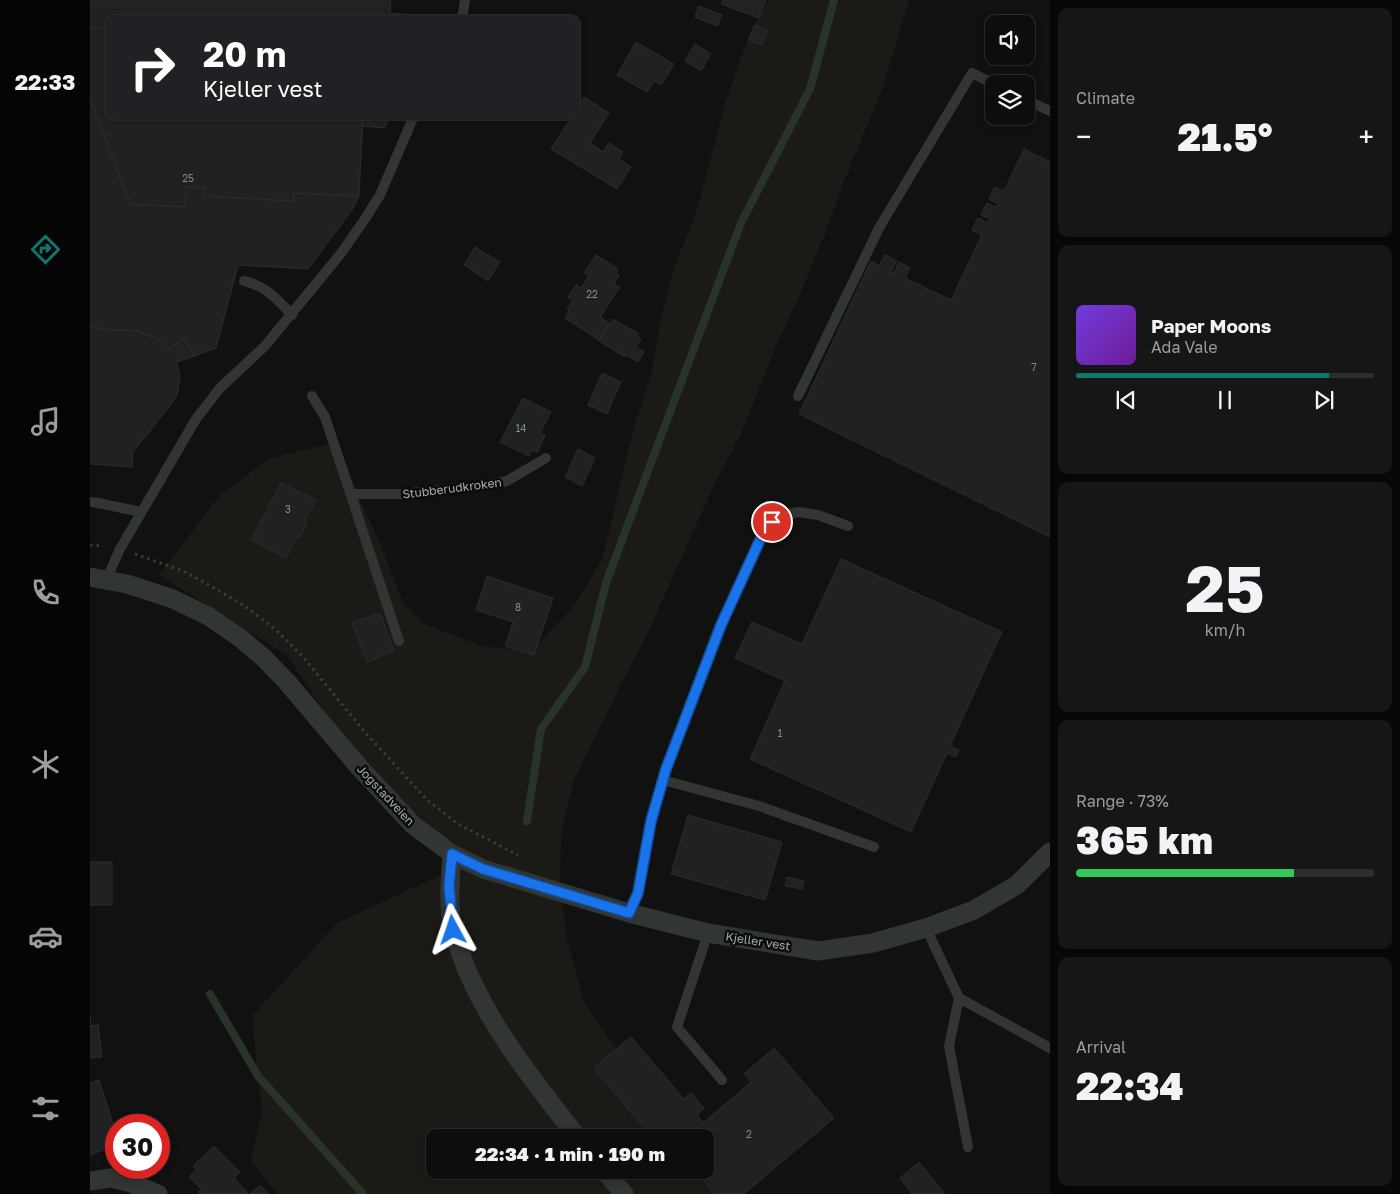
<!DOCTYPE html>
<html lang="en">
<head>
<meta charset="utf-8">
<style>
  :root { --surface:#0c0d0c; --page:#151615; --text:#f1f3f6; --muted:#9a9c9d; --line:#2c2d2d; --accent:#0f766e }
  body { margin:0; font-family:"Golos Text",sans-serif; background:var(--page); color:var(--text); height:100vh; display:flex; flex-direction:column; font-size:19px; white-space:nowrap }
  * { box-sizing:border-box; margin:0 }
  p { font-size:16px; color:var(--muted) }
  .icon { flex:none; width:28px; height:28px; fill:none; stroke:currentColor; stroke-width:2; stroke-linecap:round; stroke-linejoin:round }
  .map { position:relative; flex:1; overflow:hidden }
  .sheet { display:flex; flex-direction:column; gap:8px; padding:8px; background:#070707; width:350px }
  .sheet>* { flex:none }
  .hud { position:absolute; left:15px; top:15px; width:475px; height:105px; border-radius:10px; box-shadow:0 2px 8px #0003,0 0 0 1px var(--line); background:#202124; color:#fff; overflow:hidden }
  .controls { position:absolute; left:895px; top:15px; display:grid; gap:10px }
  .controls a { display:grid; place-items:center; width:50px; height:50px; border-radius:10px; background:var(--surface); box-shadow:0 2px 8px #0003,0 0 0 1px var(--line); font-size:25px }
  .speed { position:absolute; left:15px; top:1114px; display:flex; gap:10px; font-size:25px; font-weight:700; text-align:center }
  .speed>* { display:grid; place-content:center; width:65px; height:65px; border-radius:50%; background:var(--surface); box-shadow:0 2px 8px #0003,0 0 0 1px var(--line); line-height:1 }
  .speed .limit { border:8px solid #d22; background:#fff; color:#111 }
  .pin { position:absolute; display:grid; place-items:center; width:42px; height:42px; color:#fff; margin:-21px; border:2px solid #fff; border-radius:50%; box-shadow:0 1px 5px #0007 }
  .me { position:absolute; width:55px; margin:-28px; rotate:355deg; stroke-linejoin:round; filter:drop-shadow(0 0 4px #0008) }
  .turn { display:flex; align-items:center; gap:18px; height:105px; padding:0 15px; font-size:22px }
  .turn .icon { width:65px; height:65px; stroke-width:2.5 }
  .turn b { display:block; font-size:35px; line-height:42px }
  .big { font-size:38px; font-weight:800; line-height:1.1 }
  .sheet .card { flex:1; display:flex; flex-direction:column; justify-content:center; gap:8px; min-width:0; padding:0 18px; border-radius:10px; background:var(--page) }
  .sheet .dial { align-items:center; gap:0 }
  .dial b { font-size:65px; line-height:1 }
  .song { display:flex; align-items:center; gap:15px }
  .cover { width:60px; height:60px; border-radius:8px; background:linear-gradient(135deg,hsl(260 70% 55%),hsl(280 70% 35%)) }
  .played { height:5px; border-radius:2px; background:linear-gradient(90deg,var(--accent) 85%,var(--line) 85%) }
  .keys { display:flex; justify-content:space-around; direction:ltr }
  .heat { display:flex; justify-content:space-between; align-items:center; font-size:28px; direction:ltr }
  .charge { height:8px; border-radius:4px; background:linear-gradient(90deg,#34c759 73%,var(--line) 0) }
  .trip { position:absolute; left:336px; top:1129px; width:288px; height:50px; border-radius:10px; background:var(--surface); box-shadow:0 2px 8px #0003,0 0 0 1px var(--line); font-weight:800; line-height:50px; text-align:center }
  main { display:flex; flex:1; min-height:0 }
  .menu { display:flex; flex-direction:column; width:90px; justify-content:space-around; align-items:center; background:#050505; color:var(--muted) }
  .menu .icon { width:35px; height:35px }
  .menu .current { color:var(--accent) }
  .menu b { font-size:22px; color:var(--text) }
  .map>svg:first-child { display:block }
  .green { fill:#1c1a16 }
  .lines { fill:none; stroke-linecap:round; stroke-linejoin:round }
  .stream { stroke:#283427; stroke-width:8 }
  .building { fill:#202221; stroke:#2a2d2b }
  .path { stroke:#373d38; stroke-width:3; stroke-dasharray:2.5 4; stroke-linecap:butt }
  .lane { stroke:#313632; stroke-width:10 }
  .street { stroke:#313632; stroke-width:19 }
  .route-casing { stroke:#114b97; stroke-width:12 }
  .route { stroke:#1a73e8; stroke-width:9 }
  .labels { text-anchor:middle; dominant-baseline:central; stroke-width:5; stroke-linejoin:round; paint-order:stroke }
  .number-label { font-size:10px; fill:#818e83 }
  .street-label { font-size:12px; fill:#a1b2a4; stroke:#0b0c0b }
</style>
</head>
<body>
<main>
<nav class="menu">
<b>22:33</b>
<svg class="icon current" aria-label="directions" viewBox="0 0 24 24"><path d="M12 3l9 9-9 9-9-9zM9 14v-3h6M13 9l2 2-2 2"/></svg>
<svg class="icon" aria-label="music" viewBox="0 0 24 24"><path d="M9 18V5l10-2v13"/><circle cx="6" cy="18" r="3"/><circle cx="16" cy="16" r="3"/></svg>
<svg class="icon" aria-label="phone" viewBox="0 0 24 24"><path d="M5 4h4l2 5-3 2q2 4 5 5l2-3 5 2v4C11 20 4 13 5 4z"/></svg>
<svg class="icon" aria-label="climate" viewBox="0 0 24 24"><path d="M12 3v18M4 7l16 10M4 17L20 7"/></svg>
<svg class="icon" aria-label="car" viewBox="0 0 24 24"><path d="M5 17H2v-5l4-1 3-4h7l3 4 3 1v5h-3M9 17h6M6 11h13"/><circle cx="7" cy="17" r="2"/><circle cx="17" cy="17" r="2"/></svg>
<svg class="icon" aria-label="filters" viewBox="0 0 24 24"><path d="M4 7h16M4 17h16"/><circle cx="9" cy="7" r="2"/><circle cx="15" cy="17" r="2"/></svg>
</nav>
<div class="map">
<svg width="960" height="1194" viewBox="0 0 960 1194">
  <rect width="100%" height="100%" fill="#101110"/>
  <path class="green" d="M 678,0 L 819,0 L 793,87 L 753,184 L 734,236 L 712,290 L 688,342 L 650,436 L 624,485 L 557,635 L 531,684 L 483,782 L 471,837 L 470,889 L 477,939 L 493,1000 L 513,1031 L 597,1137 L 345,1138 L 345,1170 L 615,1170 L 643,1194 L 187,1194 L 161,1161 L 172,1110 L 167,1074 L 163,1015 L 247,923 L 372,865 L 303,797 L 244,726 L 197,655 L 69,575 L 131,494 L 181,458 L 242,443 L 250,446 L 270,500 L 291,544 L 312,601 L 335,624 L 395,647 L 444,650 L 486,603 L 512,559 L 546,421 L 562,371 L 571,318 L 585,265 L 607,210 L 636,100 L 659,35 Z"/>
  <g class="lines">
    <path class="stream" d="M 437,821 L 451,729 L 495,667 L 516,583 L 651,223 L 720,89 L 744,0
      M 120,994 L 168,1076 L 273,1194"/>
  </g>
  <path class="building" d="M 0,0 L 301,0 L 300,13 L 321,15 L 321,19 L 19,19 L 19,28 L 0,27 Z
    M 633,0 L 676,0 L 669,18 L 631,4 Z
    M 609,6 L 632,15 L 627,26 L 605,17 Z
    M 665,25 L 678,30 L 672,45 L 659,40 Z
    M 0,27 L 19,28 L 19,116 L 273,116 L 269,196 L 204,193 L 203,201 L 114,196 L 115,188 L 96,187 L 95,207 L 40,204 L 0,98 Z
    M 546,42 L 584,64 L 571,85 L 564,81 L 557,92 L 527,75 Z
    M 605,44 L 621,54 L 611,71 L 595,61 Z
    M 494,97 L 519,113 L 500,143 L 513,152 L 519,143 L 533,152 L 529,159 L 541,167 L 527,189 L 461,149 L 482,116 L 486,116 L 486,110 Z
    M 0,98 L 40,204 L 95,207 L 96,187 L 115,188 L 114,196 L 203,201 L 204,193 L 269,196 L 262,210 L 218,269 L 148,265 L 126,348 L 105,356 L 94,338 L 80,349 L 64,337 L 50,333 L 50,331 L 6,329 L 6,327 L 0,327 Z
    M 273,116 L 299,116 L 295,128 L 272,126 Z
    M 934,149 L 960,162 L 960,537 L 709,414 L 781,261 L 789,266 L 795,255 L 807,261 L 801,271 L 804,273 L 809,262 L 820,268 L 815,278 L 861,300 L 892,235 L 882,230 L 888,218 L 898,223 L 900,219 L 891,215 L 897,203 L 906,207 L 908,204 L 899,199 L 905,187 L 914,191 Z
    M 385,247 L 410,262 L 398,281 L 374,265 Z
    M 506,255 L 528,269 L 526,273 L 529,275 L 524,284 L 530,287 L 510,317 L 519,323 L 509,340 L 475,318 L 479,311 L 477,309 L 483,301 L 478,297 L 486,285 L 491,288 L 499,276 L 494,273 Z
    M 523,319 L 549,334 L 547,336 L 551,339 L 546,347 L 554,352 L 548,362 L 536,355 L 535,357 L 509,341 Z
    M 0,321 L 0,327 L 6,327 L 6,329 L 50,331 L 50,333 L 64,337 L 80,349 L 94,338 L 105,356 L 87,362 L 90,378 L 87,395 L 79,407 L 43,452 L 42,467 L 0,464 Z
    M 512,373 L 531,382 L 517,414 L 498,405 Z
    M 433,398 L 461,412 L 450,433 L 455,436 L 447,453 L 442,450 L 439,456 L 410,442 Z
    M 488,449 L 505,458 L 492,486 L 475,477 Z
    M 191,483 L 226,500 L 214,522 L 217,523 L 209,538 L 207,537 L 196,558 L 161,540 Z
    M 751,559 L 912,632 L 860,746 L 869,750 L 866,757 L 857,753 L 821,832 L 660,759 L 695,681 L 645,658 L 662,622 L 712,644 Z
    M 397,576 L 463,598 L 444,655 L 415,646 L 423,622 L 386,610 Z
    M 290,613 L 304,651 L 277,662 L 262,623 Z
    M 598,815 L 692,842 L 675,900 L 581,874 Z
    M 0,862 L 22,862 L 22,905 L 0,905 Z
    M 697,877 L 714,881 L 712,889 L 695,886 Z
    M 0,1017 L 1,1026 L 8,1025 L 12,1057 L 0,1058 Z
    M 541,1037 L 594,1099 L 601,1093 L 614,1108 L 607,1115 L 613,1123 L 661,1082 L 654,1074 L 684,1048 L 744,1118 L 654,1194 L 625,1194 L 605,1170 L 615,1170 L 615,1138 L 563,1138 L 504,1068 Z
    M 9,1080 L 26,1133 L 19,1135 L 23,1146 L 0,1155 L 0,1083 Z
    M 124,1146 L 150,1172 L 144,1178 L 159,1194 L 110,1194 L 108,1192 L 111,1189 L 99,1177 L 107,1170 L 103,1166 Z
    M 829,1162 L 855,1194 L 822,1194 L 810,1178 Z
    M 170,1185 L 179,1194 L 160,1194 Z"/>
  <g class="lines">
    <path class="path" d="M 0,545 L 12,546
      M 45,554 L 93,571 L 126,589 L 158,608 L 186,630 L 214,658 L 273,730 L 337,800 L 368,824 L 428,855"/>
    <path class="lane" d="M 372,19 L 375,0
      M 936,100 L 960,111
      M 154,281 C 176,286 187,299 202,315
      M 222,396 L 235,417 L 309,641
      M 708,396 L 789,228 L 882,73 L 904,84
      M 261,494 L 311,494 L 397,485 L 417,481 L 456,458
      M 0,502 L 8,503 L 51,512
      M 16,580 L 30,549 L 106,419 L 130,388 L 175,346 L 252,252 L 275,219 L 290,195 L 324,116
      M 573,780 L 669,806 L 784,847
      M 539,913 L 548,893 L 561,821 L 576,769 L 631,625 L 670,540 L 682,521 L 693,515 L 709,512 L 728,515 L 758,526
      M 836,928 L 869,998 L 960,1048
      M 618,933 L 587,1027 L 632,1080
      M 869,998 L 859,1046 L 878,1147"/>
    <path class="street" d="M 0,577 L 37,584 L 83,599 L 118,616 L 149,637 L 174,658 L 197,682 L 269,767 L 323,825 L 362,854 L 393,869 L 539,913 L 618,933 L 728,951 L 783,943 L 836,928 L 884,910 L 927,885 L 960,852
      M 362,854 C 360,879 358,906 363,930 C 364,938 368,945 370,952 C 393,1019 445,1083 488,1138
      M 514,1170 L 534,1194
      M 0,1181 L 21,1178 L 41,1183 L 68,1194"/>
  </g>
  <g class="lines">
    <defs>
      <path id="route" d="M 363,930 L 359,886 L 362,854 L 393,869 L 539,913 L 548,893 L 561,821 L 576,769 L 631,625 L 670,540 L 682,522"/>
    </defs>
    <use href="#route" class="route-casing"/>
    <use href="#route" class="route"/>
  </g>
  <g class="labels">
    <g class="number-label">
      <text x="98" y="178">25</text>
      <text x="502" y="294">22</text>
      <text x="944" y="367">7</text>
      <text x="431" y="428">14</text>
      <text x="198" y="509">3</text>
      <text x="428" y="607">8</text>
      <text x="690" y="733">1</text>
      <text x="659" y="1134">2</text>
    </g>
    <g class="street-label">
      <text transform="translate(362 488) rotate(-7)">Stubberudkroken</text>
      <text transform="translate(296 795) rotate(47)">Jogstadveien</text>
      <text transform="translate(668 941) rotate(9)">Kjeller vest</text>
    </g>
  </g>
</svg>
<div class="controls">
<a><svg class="icon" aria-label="sound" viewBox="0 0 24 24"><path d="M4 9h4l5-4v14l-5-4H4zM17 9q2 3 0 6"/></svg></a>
<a><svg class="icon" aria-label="layers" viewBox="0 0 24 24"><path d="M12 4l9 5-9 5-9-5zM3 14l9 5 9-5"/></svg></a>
</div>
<div class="speed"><div class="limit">30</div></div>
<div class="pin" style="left:682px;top:522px;background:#d93025"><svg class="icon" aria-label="arrive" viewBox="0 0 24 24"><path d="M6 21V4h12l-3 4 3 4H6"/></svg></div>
<svg class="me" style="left:363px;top:930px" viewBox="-20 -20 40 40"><path d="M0-17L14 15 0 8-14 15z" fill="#1a73e8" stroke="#fff" stroke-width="4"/></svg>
<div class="trip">22:34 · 1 min · 190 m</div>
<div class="hud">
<div class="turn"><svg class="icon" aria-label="right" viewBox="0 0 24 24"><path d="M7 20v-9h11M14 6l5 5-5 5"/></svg><div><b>20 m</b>Kjeller vest</div></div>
</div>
</div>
<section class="sheet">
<div class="card"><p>Climate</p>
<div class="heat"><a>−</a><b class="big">21.5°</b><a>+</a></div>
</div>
<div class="card">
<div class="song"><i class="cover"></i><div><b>Paper Moons</b><p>Ada Vale</p></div></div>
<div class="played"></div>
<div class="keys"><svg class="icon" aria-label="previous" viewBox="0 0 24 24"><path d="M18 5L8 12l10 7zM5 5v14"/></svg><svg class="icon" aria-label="pause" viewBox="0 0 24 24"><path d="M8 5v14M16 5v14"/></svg><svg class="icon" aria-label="next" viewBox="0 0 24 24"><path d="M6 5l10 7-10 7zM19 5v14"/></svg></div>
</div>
<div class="card dial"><b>25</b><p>km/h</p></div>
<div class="card"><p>Range · 73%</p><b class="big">365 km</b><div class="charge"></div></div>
<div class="card"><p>Arrival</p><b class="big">22:34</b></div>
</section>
</main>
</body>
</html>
